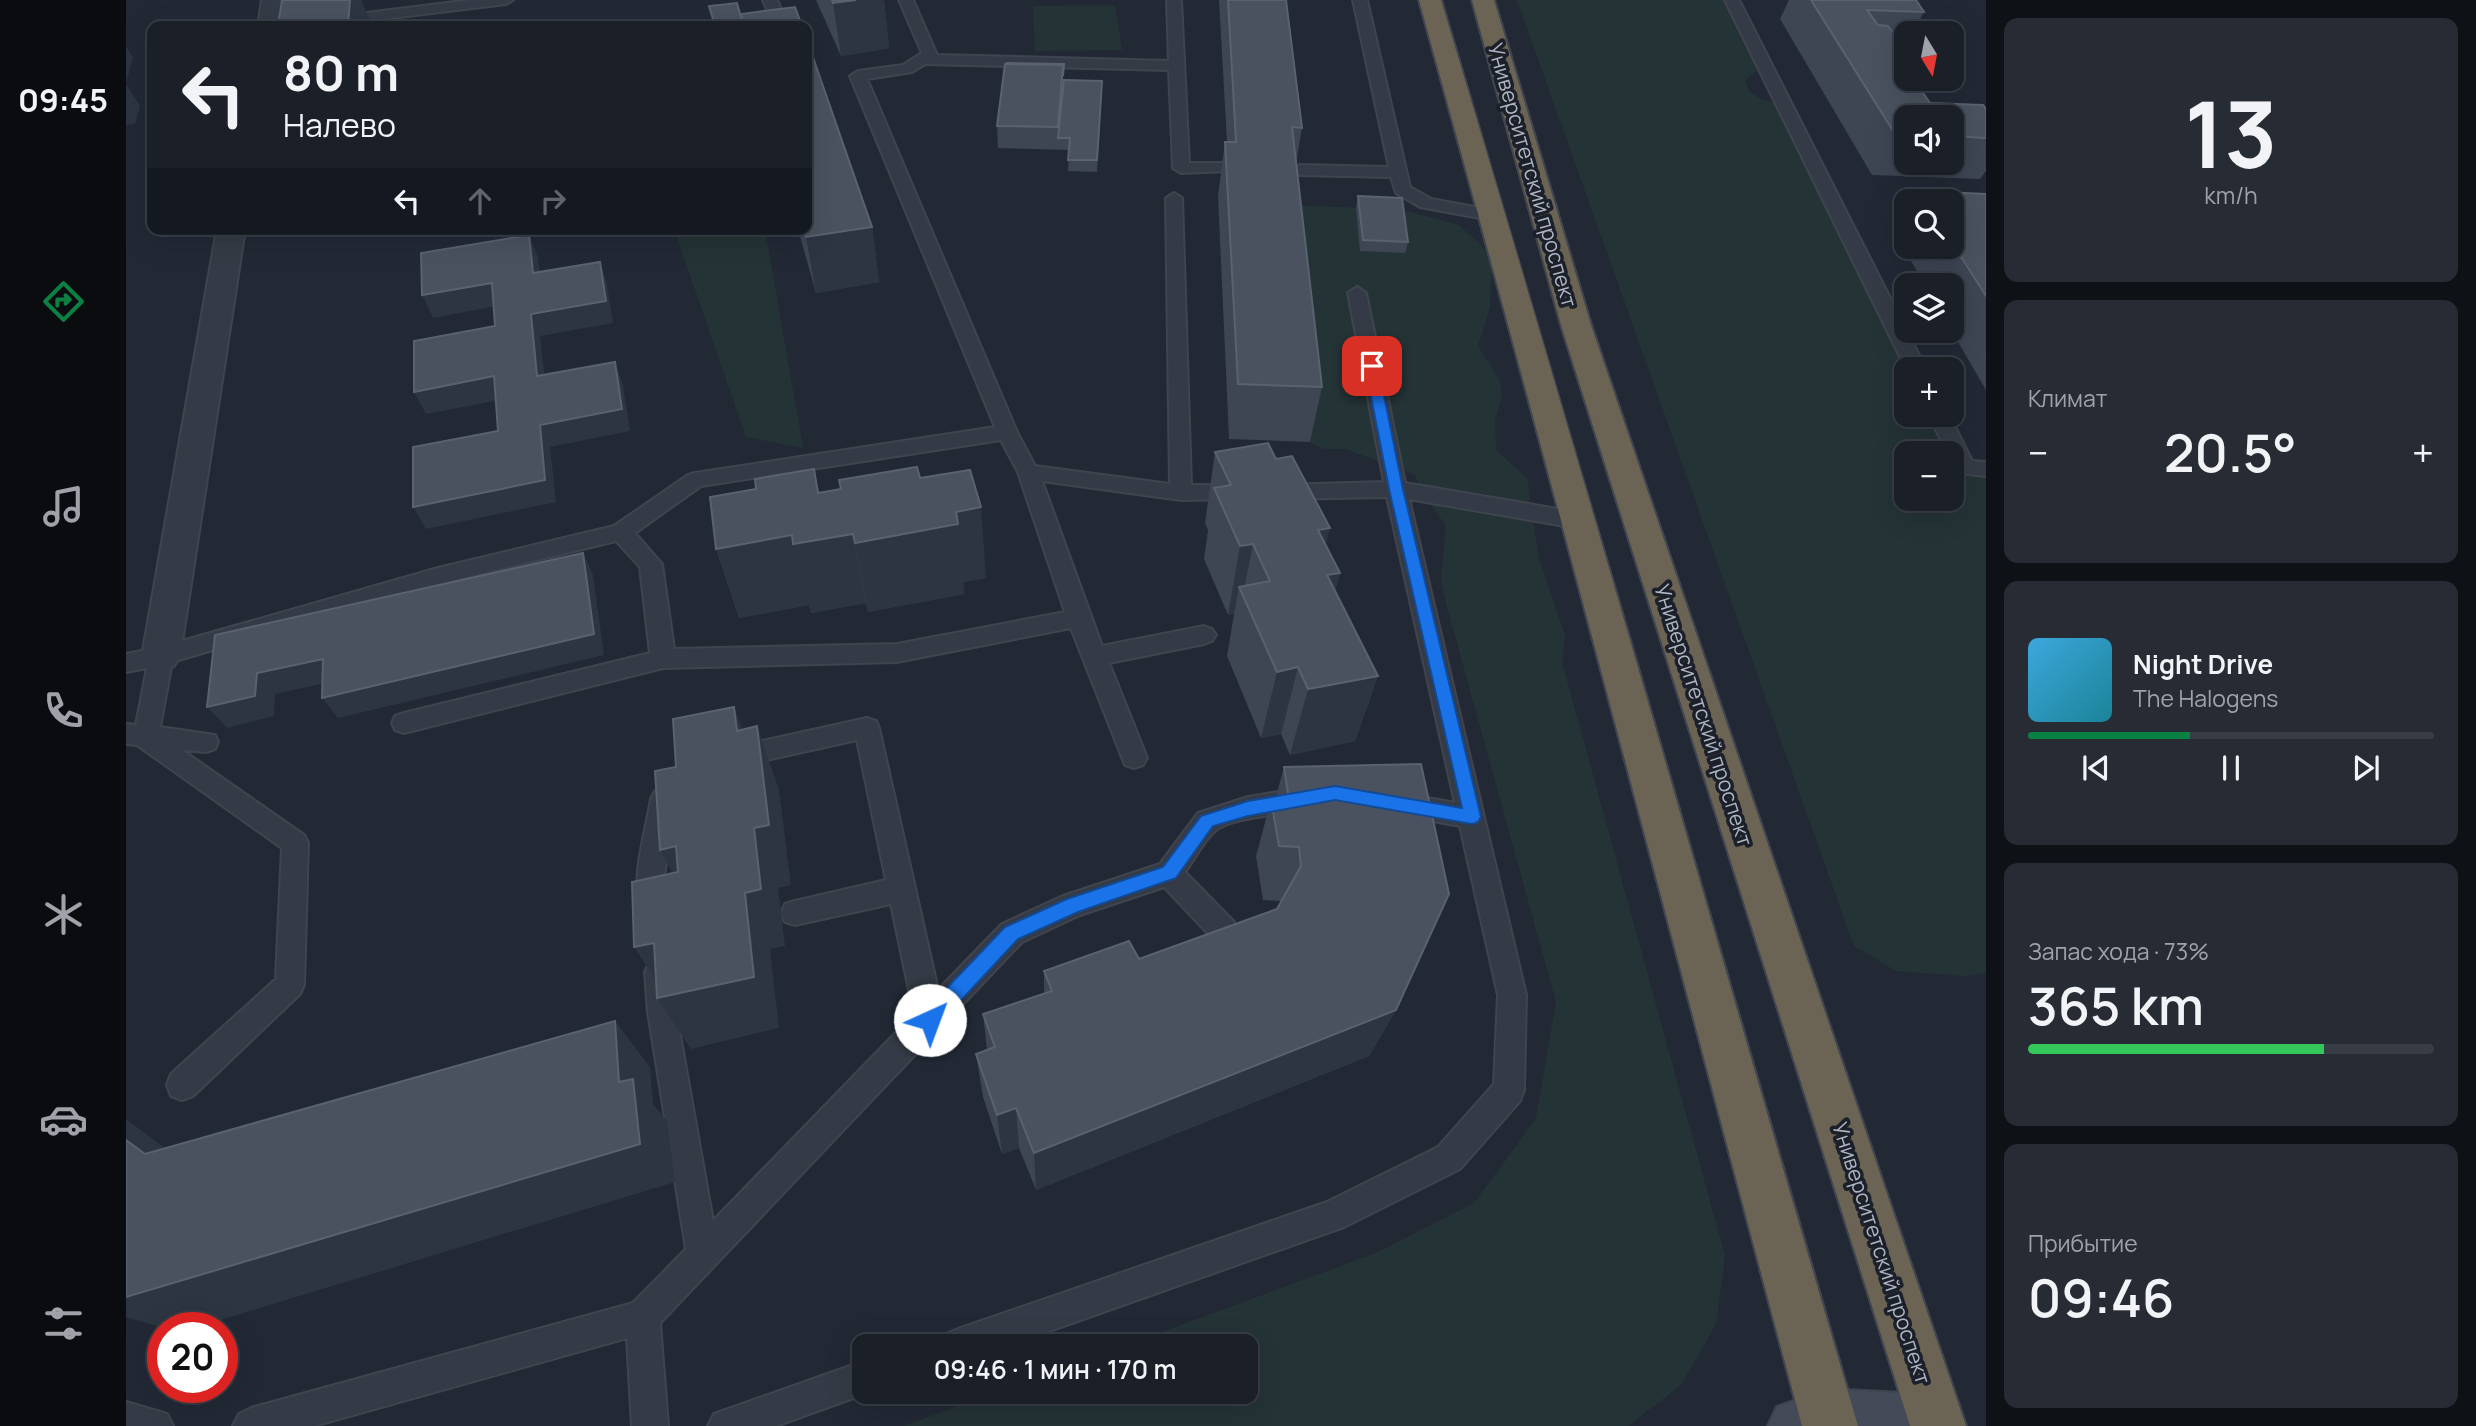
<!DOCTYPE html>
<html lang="ru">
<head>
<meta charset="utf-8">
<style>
  :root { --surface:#1a1f28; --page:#272c34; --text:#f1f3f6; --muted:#9fa2a8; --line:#383d45; --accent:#0b8043 }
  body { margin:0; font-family:Manrope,sans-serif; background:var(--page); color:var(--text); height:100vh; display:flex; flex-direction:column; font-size:26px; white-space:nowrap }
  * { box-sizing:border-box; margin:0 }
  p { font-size:23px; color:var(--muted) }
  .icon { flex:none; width:38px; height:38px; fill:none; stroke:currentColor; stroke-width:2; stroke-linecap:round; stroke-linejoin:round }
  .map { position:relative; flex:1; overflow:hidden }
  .details { display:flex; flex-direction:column; gap:18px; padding:18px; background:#0e1116; width:490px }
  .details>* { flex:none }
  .guide { position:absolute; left:21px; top:21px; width:665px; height:214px; border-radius:14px; box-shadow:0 7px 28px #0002,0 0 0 2px var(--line); background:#1a1f28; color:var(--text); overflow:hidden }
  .needle { width:46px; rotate:170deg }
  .tools { position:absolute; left:1768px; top:21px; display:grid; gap:14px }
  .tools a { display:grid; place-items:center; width:70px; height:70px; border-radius:14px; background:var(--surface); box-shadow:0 7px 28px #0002,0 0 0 2px var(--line); font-size:35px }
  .speed { position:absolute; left:21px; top:1312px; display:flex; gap:14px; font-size:35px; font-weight:700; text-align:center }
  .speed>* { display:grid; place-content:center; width:91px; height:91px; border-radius:50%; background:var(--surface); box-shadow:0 7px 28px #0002,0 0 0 2px var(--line); line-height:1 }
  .speed .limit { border:10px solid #d22; background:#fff; color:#111 }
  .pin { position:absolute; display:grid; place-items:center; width:60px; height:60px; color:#fff; margin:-30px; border-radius:14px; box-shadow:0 4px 10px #0006 }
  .me { position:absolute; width:77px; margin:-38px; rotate:43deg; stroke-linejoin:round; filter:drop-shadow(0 0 5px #0008) }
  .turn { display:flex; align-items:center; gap:24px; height:147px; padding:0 21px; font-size:32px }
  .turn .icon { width:91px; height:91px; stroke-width:2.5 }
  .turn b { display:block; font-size:49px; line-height:60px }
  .lanes { display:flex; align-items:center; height:66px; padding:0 21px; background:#0003; justify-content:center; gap:35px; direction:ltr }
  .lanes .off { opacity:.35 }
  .big { font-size:52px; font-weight:600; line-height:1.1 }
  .details .tile { flex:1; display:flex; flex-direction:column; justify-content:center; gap:10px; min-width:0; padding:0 24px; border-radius:14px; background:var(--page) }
  .details .dial { align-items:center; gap:0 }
  .dial b { font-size:91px; line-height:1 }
  .song { display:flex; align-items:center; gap:21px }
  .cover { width:84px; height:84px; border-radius:10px; background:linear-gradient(135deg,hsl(200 70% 55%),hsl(190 70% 35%)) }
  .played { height:7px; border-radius:4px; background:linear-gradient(90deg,var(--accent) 40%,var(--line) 40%) }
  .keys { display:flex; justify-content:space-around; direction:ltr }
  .heat { display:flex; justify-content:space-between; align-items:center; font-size:38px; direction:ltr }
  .charge { height:10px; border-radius:5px; background:linear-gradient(90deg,#34c759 73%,var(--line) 0) }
  .trip { position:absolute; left:726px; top:1334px; width:406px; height:70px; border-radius:14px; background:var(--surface); box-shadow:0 7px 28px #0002,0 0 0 2px var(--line); font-weight:600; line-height:70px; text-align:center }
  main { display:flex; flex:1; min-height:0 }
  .dock { display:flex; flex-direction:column; width:126px; justify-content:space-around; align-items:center; background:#0a0c10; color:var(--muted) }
  .dock .icon { width:49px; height:49px }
  .dock .selected { color:var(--accent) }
  .dock b { font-size:32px; color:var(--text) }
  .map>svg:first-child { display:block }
  .green { fill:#243336; fill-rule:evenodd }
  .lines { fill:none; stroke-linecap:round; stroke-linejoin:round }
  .lane-casing { stroke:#3f444f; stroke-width:4 }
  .street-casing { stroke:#3f444f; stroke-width:4 }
  .secondary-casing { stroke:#3f444f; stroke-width:4 }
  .highway-casing { stroke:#404650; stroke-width:4 }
  .lane { fill:#353b46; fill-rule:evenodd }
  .street { fill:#353b46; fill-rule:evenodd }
  .secondary { fill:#444a58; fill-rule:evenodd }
  .highway { fill:#6b6353; fill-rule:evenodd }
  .wall { fill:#3e4553; fill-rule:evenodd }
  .shaded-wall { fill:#2d3542 }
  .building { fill:#4a525f; stroke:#5a616f; stroke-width:2 }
  .route { fill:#1a73e8; stroke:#114b97; stroke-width:2 }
  .labels { text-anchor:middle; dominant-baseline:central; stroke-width:7; stroke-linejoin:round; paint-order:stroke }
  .street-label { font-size:21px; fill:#b0b6c2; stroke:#1b202a }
</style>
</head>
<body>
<main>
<nav class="dock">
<b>09:45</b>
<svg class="icon selected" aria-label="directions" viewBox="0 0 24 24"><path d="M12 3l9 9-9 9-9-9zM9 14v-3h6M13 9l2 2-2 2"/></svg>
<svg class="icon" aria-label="music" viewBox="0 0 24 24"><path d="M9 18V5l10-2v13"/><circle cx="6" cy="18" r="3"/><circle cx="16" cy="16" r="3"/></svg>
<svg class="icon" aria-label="phone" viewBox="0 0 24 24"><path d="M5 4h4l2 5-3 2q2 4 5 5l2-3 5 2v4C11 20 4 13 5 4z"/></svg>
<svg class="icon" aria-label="climate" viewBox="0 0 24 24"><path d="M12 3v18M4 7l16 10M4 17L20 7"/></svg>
<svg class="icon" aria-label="car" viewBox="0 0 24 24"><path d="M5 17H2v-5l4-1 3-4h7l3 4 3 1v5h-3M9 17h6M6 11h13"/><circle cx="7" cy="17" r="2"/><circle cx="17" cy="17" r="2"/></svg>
<svg class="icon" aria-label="filters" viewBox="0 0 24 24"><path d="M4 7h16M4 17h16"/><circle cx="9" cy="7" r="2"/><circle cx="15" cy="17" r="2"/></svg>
</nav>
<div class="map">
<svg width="1860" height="1426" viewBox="0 0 1860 1426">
  <rect width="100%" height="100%" fill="#222935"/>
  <path class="green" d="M 1391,0 L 1610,0 L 1645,69 L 1629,72 L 1619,80 L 1623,91 L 1636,100 L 1665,105 L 1793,369 L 1780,369 L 1780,415 L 1816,415 L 1838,460 L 1860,465 L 1860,973 L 1839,976 L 1770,971 L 1728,946 ZM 1780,453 L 1825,453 L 1825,499 L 1780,499 Z
    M 989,5 L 996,50 L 909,51 L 907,6 Z
    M 1159,199 L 1167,205 L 1182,206 L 1273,209 L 1333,225 L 1354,244 L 1366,260 L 1364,306 L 1352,346 L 1373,379 L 1376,396 L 1369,420 L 1370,450 L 1401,478 L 1413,559 L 1439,635 L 1436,662 L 1599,1256 L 1590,1324 L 1555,1385 L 1502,1426 L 778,1426 L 873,1391 L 1120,1391 L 1120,1346 L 998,1346 L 1250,1253 L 1348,1203 L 1410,1119 L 1430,1002 L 1321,607 L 1315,579 L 1320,526 L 1303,502 L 1288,474 L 1219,449 L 1197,449 L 1184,442 Z
    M 548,229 L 639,229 L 677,448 L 620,437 Z"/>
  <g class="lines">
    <defs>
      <path id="lane" d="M 345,0 L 387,0 L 380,4 L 200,26 L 160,26 L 167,22 Z
        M 637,0 L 651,0 L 662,26 L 648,26 Z
        M 773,0 L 787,0 L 811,55 L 1043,61 L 1041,0 L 1055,0 L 1063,163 L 1097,163 L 1105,168 L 1103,171 L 1055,173 L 1047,168 L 1043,70 L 799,64 L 786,72 L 741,79 L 891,432 L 909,466 L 1044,484 L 1040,198 L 1048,193 L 1056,198 L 1065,485 L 1116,485 L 1124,487 L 1127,492 L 1124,497 L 1116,499 L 1055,500 L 916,481 L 976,646 L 1078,626 L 1086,629 L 1090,635 L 1086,641 L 1078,644 L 983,663 L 1021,758 L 1017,765 L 1008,768 L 999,765 L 945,628 L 771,662 L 537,668 L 278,733 L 269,730 L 266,723 L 269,716 L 278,713 L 524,653 L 514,567 L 490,541 L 312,584 L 46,662 L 34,727 L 89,735 L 92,742 L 89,749 L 80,752 L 56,750 L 178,835 L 182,843 L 178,985 L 174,994 L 67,1096 L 56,1100 L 45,1096 L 41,1085 L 45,1074 L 150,979 L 156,848 L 11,745 L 0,744 L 0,724 L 10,725 L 21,668 L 0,672 L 0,654 L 35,647 L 312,568 L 488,526 L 562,475 L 569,473 L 869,427 L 724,76 L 732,71 L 777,65 L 796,53 ZM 875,440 L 892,472 L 939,612 L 771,644 L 548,649 L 536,564 L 509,533 L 575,486 Z
        M 1227,0 L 1241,0 L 1284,187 L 1305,199 L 1371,211 L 1374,215 L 1371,219 L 1365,220 L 1294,207 L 1270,193 L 1265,177 L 1174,175 L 1166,170 L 1174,165 L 1263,167 Z
        M 1599,0 L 1613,0 L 1800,369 L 1780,369 Z
        M 1231,287 L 1240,293 L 1279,483 L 1450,512 L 1458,515 L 1461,520 L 1458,525 L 1450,528 L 1283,499 L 1400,995 L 1398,1090 L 1394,1101 L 1334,1169 L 1218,1227 L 881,1346 L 815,1346 L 820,1334 L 832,1329 L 1201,1202 L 1312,1147 L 1368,1084 L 1372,995 L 1334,826 L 1275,815 L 1266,812 L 1262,804 L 1266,796 L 1275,793 L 1329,803 L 1261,497 L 1153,499 L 1145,497 L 1142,492 L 1145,487 L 1153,485 L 1258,482 L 1222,293 Z
        M 1803,415 L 1823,415 L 1846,461 L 1860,462 L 1860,476 L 1832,473 L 1825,461 L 1825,453 L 1821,453 Z
        M 741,718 L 750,721 L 753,728 L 812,990 L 876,924 L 937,896 L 1034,864 L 1072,813 L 1122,797 L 1177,788 L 1186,791 L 1190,799 L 1186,807 C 1163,815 1106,816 1089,831 C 1077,841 1069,859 1059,872 L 1108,922 L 1112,931 L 1108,940 L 1098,944 L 1088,940 L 1038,887 L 954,915 L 896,942 L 534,1323 L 542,1426 L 506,1426 L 501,1338 L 188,1426 L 107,1426 L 113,1414 L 125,1408 L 507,1303 L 560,1249 L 522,1012 L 519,972 L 523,963 L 533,959 L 543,963 L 547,972 L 550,1012 L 587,1221 L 788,1014 L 765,904 L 669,925 L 659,922 L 655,913 L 659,904 L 669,901 L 760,880 L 731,740 L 609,767 L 600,764 L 596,757 L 600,750 L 609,747 Z
        M 538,788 L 547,791 L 551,799 L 538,876 L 542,912 L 538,921 L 528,924 L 518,921 C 502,885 519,836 525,799 L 529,791 Z
        M 738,1361 L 738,1391 L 747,1391 L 650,1426 L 582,1426 L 588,1414 Z
        M 0,1402 L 41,1414 L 47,1426 L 0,1426 Z"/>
      <path id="street" d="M 136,0 L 158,0 L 154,26 L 132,26 Z
        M 91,229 L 119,229 L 54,656 L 48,666 L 35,671 L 22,666 L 16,656 Z"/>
      <path id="secondary" d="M 1702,1389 L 1811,1395 L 1830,1403 L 1838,1422 L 1837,1426 L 1642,1426 L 1651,1407 Z"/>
      <path id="highway" d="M 1293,0 L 1315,0 C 1458,474 1593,951 1732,1426 L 1676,1426 C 1549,951 1425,474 1293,0 Z
        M 1346,0 L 1368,0 L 1465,325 L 1840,1426 L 1784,1426 L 1435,325 Z"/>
    </defs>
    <use href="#lane" class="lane-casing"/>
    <use href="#street" class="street-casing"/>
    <use href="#secondary" class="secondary-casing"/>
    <use href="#highway" class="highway-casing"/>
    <use href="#lane" class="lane"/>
    <use href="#street" class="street"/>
    <use href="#secondary" class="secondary"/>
    <use href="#highway" class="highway"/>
  </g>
  <path class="wall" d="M 690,0 L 758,0 L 763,48 L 715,56 Z
    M 1093,0 L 1160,0 L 1176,128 L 1170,163 L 1196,387 L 1184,442 L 1103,439 L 1092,196 L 1099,142 L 1101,142 Z
    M 1663,0 L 1790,0 L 1798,12 L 1786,33 L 1780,33 L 1780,45 L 1778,48 L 1803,84 L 1798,94 L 1804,103 L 1860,109 L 1860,171 L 1854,179 L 1746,175 L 1654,19 ZM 1780,117 L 1825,117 L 1825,163 L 1780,163 Z
    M 938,64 L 936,94 L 976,92 L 971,172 L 942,171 L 943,150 L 872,148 L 871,126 Z
    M 1794,191 L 1860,194 L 1860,390 L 1825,330 L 1825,285 L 1799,285 L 1769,233 L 1780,215 L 1780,247 L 1825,247 L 1825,201 L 1788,201 Z
    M 1232,196 L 1282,242 L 1279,253 L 1234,251 L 1230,207 Z
    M 746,227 L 753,282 L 690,293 L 672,229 Z
    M 1089,452 L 1200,545 L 1214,573 L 1209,591 L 1252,676 L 1229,741 L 1164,755 L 1155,734 L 1135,738 L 1101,656 L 1108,614 L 1102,615 L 1078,559 L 1082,530 L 1079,523 Z
    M 688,469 L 693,493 L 794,478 L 860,578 L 837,582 L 838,594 L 742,612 L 740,603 L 685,613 L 683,605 L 613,618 L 590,549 L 630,489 Z
    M 1158,767 L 1270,1010 L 1243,1056 L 910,1190 L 893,1148 L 876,1154 L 857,1097 L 850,1054 L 861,1050 L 857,1014 L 918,993 L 918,971 L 1013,959 L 1151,909 L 1155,901 L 1137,900 L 1130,856 L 1145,800 L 1149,800 Z"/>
  <path class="shaded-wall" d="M 224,0 L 235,0 L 247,26 L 222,26 Z
    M 730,0 L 758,0 L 763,48 L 715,56 L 707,3 Z
    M 0,46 L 7,58 L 0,83 Z
    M 938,64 L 933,138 L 932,138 L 932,127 Z
    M 0,84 L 14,106 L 9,124 L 0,125 Z
    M 746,227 L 753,282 L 690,293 L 680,237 Z
    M 403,235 L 412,257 L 416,296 L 407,273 Z
    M 474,262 L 481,284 L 487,323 L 414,336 L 421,399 L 411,376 L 405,314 Z
    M 366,283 L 376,305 L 307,318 L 296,295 Z
    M 489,362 L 497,385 L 504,431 L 424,447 L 430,502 L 300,529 L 287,507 L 414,425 Z
    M 368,376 L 379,399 L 300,414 L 288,392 Z
    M 688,469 L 702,538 L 727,534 L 740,603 L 685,613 L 683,605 L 613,618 L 590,549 Z
    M 855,507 L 860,578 L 837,582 L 838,594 L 742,612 L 729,543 L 830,512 Z
    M 1204,528 L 1186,598 L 1192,530 Z
    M 1127,544 L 1117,595 L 1113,587 L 1108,614 L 1102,615 L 1114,546 Z
    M 457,553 L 467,575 L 478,655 L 212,718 L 196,698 Z
    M 1214,573 L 1195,641 L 1201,575 Z
    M 197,659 L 213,680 L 149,694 L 148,716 L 101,728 L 81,707 L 131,673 Z
    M 1172,667 L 1155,734 L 1135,738 L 1151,672 Z
    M 1252,676 L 1229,741 L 1164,755 L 1182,689 Z
    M 608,707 L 632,772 L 611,731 Z
    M 631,726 L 653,790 L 665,885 L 652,888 L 659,946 L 644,949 L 653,1028 L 565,1049 L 531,998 L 540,996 L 508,947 L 528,943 L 619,893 L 628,828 Z
    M 550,846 L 565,908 L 534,850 Z
    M 1270,1010 L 1243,1056 L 910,1190 L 908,1153 Z
    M 489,1021 L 524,1067 L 527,1104 L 541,1121 L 549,1182 L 68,1328 L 38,1328 L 0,1317 L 0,1264 L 493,1082 Z
    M 890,1108 L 893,1148 L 876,1154 L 871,1115 Z
    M 0,1119 L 96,1191 L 19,1154 L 0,1140 Z"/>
  <path class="building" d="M 156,0 L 224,0 L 222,26 L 152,26 Z
    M 706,0 L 730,0 L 707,3 Z
    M 1102,0 L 1160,0 L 1176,128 L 1166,127 L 1196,387 L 1112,384 L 1099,142 L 1110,142 Z
    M 1685,0 L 1790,0 L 1798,12 L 1741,10 L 1752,25 L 1762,26 L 1780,50 L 1780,79 L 1799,79 L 1803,84 L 1791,84 L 1804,103 L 1857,105 L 1860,109 L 1860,138 L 1825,136 L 1825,117 L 1780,117 L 1780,134 L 1769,134 Z
    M 611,3 L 617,24 L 601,26 L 589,26 L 583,6 Z
    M 669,7 L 676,26 L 618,26 L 615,14 Z
    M 681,40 L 746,227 L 680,237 L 677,229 L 681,229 Z
    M 881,63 L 938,64 L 937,76 L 937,65 L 881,64 Z
    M 879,64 L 937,65 L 932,127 L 871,126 Z
    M 938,80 L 976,81 L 971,160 L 942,160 L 944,138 L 932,138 Z
    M 1794,191 L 1860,194 L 1860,296 L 1825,241 L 1825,201 L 1801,201 Z
    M 1232,196 L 1276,198 L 1282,242 L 1237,240 Z
    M 403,235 L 407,273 L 474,262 L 480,301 L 405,314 L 411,376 L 489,362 L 496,409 L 414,425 L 419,480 L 287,507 L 287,447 L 372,431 L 368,376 L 288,392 L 288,341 L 369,326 L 366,283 L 296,295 L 295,253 Z
    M 1142,443 L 1150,459 L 1166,456 L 1204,528 L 1192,530 L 1214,573 L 1201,575 L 1252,676 L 1182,689 L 1172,667 L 1151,672 L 1113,587 L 1144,581 L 1127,544 L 1114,546 L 1088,488 L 1105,485 L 1089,452 Z
    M 791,467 L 794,478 L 844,470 L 855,507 L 830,512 L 832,524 L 729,543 L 727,534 L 667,544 L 666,535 L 590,549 L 584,497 L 630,489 L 629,479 L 688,469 L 692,493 L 715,489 L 713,480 Z
    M 457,553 L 468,634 L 196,698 L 197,659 L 131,673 L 129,696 L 81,707 L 89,635 Z
    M 608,707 L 611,731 L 631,726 L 643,825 L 628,828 L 635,889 L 619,893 L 628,977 L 531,998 L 528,943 L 508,947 L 506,882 L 552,872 L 550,846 L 534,850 L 529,771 L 550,767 L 547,719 Z
    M 1295,764 L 1323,894 L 1270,1010 L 908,1153 L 890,1108 L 871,1115 L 850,1054 L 869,1047 L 857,1014 L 926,991 L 918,971 L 1003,941 L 1013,959 L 1151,909 L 1175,866 L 1173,847 L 1153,846 L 1145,800 L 1163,800 L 1158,767 Z
    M 489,1021 L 493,1082 L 507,1079 L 514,1144 L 0,1297 L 0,1140 L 19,1154 Z"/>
  <path class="route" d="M 1246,362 L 1252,366 L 1277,489 L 1355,817 L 1352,822 L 1346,824 L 1209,800 L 1122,816 L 1087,826 L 1050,878 L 952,912 L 892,939 L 811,1026 L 804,1029 L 797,1026 L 795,1020 L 797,1013 L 879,927 L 941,899 L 1037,867 L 1075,816 L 1122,801 L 1209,786 L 1336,808 L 1263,489 L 1239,366 Z"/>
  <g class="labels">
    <g class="street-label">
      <text transform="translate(1407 175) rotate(74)">Университетский проспект</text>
      <text transform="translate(1578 715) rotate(72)">Университетский проспект</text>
      <text transform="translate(1756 1253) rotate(72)">Университетский проспект</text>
    </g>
  </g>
</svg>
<div class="tools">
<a><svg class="needle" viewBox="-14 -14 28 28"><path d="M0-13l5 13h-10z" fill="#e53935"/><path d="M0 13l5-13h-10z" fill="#9fa2a8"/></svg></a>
<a><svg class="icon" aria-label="sound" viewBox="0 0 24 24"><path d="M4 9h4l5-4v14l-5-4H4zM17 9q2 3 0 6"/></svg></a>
<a><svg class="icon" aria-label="search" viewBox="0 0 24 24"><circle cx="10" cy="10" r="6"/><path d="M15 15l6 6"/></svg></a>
<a><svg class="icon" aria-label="layers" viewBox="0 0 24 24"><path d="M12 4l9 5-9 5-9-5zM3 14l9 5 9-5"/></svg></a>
<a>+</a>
<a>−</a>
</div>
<div class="speed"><div class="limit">20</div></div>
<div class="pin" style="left:1246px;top:366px;background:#d93025"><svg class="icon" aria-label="arrive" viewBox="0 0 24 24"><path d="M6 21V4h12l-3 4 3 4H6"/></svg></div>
<svg class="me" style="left:804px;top:1020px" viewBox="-20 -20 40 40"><circle r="19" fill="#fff"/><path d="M0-13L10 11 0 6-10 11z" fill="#1a73e8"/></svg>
<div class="trip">09:46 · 1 мин · 170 m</div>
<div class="guide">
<div class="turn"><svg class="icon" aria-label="left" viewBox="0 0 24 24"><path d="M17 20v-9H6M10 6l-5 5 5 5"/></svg><div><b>80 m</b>Налево</div></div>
<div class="lanes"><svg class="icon" aria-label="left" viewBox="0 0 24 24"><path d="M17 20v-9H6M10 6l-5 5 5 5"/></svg><svg class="icon off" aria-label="ahead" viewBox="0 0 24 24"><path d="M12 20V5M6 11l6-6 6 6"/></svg><svg class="icon off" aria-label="right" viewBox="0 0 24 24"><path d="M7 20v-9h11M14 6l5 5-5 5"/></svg></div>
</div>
</div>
<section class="details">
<div class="tile dial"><b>13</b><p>km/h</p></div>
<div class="tile"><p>Климат</p>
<div class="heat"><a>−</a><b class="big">20.5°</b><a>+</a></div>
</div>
<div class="tile">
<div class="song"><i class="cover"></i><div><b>Night Drive</b><p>The Halogens</p></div></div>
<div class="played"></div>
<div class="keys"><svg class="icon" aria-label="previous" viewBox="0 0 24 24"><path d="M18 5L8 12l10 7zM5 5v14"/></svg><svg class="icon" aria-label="pause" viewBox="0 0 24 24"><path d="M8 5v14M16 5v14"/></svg><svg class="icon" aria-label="next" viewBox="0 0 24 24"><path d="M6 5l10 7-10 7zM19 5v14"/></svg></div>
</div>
<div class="tile"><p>Запас хода · 73%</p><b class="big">365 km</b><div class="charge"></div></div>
<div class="tile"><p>Прибытие</p><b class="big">09:46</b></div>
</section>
</main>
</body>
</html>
